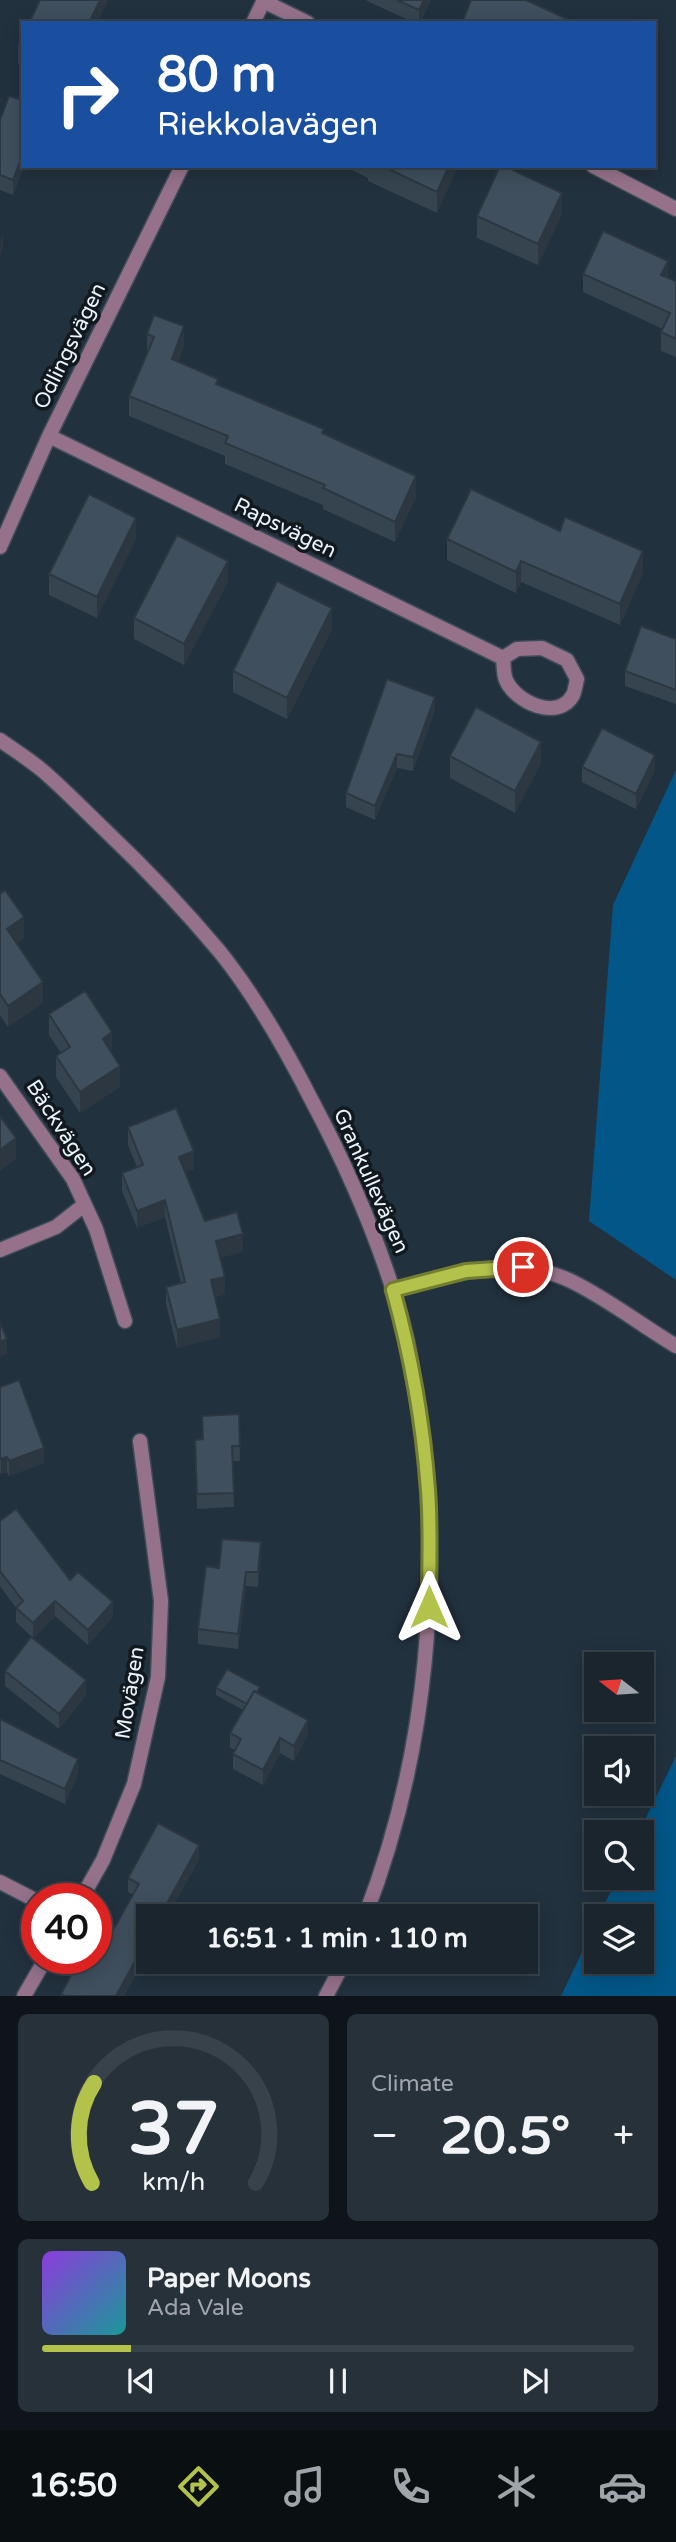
<!DOCTYPE html>
<html lang="en">
<head>
<meta charset="utf-8">
<style>
  :root { --surface:#1a252e; --page:#27313a; --text:#f1f3f6; --muted:#9fa5aa; --line:#38424a; --accent:#b3c24b }
  body { margin:0; font-family:"Varela Round",sans-serif; background:var(--page); color:var(--text); height:100vh; display:flex; flex-direction:column; font-size:26px; white-space:nowrap }
  * { box-sizing:border-box; margin:0 }
  p { font-size:23px; color:var(--muted) }
  .icon { flex:none; width:38px; height:38px; fill:none; stroke:currentColor; stroke-width:2; stroke-linecap:round; stroke-linejoin:round }
  .map { position:relative; height:1996px; overflow:hidden }
  .details { display:flex; flex-direction:column; gap:18px; padding:18px; background:#0e1419; flex:1 }
  .details>* { flex:none }
  .top-card { position:absolute; left:21px; top:21px; width:635px; height:147px; border-radius:0px; box-shadow:0 4px 18px #0003,0 0 0 2px var(--line); background:#1a4fa0; color:#fff; overflow:hidden }
  .needle { width:46px; rotate:287deg }
  .controls { position:absolute; left:584px; top:1652px; display:grid; gap:14px }
  .controls a { display:grid; place-items:center; width:70px; height:70px; border-radius:0px; background:var(--surface); box-shadow:0 4px 18px #0003,0 0 0 2px var(--line); font-size:35px }
  .speed { position:absolute; left:21px; top:1883px; display:flex; gap:14px; font-size:35px; font-weight:700; text-align:center }
  .speed>* { display:grid; place-content:center; width:91px; height:91px; border-radius:50%; background:var(--surface); box-shadow:0 4px 18px #0003,0 0 0 2px var(--line); line-height:1 }
  .speed .limit { border:10px solid #d22; background:#fff; color:#111 }
  .pin { position:absolute; display:grid; place-items:center; width:60px; height:60px; color:#fff; margin:-30px; border:4px solid #fff; border-radius:50%; box-shadow:0 2px 7px #0007 }
  .me { position:absolute; width:77px; margin:-38px; rotate:0deg; stroke-linejoin:round; filter:drop-shadow(0 0 5px #0008) }
  .turn { display:flex; align-items:center; gap:24px; height:147px; padding:0 21px; font-size:32px }
  .turn .icon { width:91px; height:91px; stroke-width:2.5 }
  .turn b { display:block; font-size:49px; line-height:60px }
  .big { font-size:52px; font-weight:700; line-height:1.1 }
  .details .tile { flex:1; display:flex; flex-direction:column; justify-content:center; gap:10px; min-width:0; padding:0 24px; border-radius:10px; background:var(--page) }
  .details .dial { align-items:center; gap:0 }
  .dial svg { height:182px; overflow:visible; fill:none; stroke:var(--line); stroke-width:7; stroke-linecap:round; text-anchor:middle }
  .dial text { fill:var(--text); stroke:none }
  .song { display:flex; align-items:center; gap:21px }
  .cover { width:84px; height:84px; border-radius:10px; background:linear-gradient(135deg,hsl(270 70% 55%),hsl(180 70% 35%)) }
  .played { height:7px; border-radius:4px; background:linear-gradient(90deg,var(--accent) 15%,var(--line) 15%) }
  .keys { display:flex; justify-content:space-around; direction:ltr }
  .heat { display:flex; justify-content:space-between; align-items:center; font-size:38px; direction:ltr }
  .details .tiles { flex:1; display:grid; gap:18px; grid-template-columns:1fr 1fr }
  .tile:last-child { grid-column:span 2 }
  .trip { position:absolute; left:136px; top:1904px; width:402px; height:70px; border-radius:0px; background:var(--surface); box-shadow:0 4px 18px #0003,0 0 0 2px var(--line); font-weight:700; line-height:70px; text-align:center }
  .menu { display:flex; height:112px; justify-content:space-around; align-items:center; background:#0a0f12; color:var(--muted) }
  .menu .icon { width:49px; height:49px }
  .menu .active { color:var(--accent) }
  .menu b { font-size:32px; color:var(--text) }
  .map>svg:first-child { display:block }
  .green { fill:#025788 }
  .lines { fill:none; stroke-linecap:round; stroke-linejoin:round }
  .minor-casing { stroke:#3e4c59; stroke-width:17 }
  .tertiary-casing { stroke:#3e4c59; stroke-width:17 }
  .minor { stroke:#96728a; stroke-width:14 }
  .tertiary { stroke:#96728a; stroke-width:14 }
  .wall { fill:#364450 }
  .shaded-wall { fill:#2c3741 }
  .building { fill:#3f4f5d; stroke:#2c3741; stroke-width:2 }
  .route-casing { stroke:#747e31; stroke-width:18 }
  .route { stroke:#b3c24b; stroke-width:12 }
  .labels { text-anchor:middle; dominant-baseline:central; stroke-width:7; stroke-linejoin:round; paint-order:stroke }
  .street-label { font-size:21px; fill:#eaf4fd; stroke:#11181e }
</style>
</head>
<body>
<div class="map">
<svg width="676" height="1996" viewBox="0 0 676 1996">
  <rect width="100%" height="100%" fill="#22313e"/>
  <path class="green" d="M 676,770 L 676,1280 L 589,1221 L 613,905 Z
    M 676,1756 L 676,1996 L 561,1996 L 597,1921 L 597,1962 L 642,1962 L 642,1916 L 599,1916 L 617,1878 L 642,1878 L 642,1832 L 639,1832 Z"/>
  <g class="lines">
    <defs>
      <path id="minor" d="M 263,1 L 308,23
        M 253,23 L 264,0
        M 593,166 L 676,209
        M 49,436 L 503,658 L 517,649 L 542,648 L 567,660 L 577,679 C 576,683 575,691 573,695 C 558,722 515,702 506,680 C 503,673 504,664 503,658
        M 0,547 L 49,436 L 182,166
        M 0,1076 L 73,1179 L 96,1229 L 125,1321
        M 0,1250 L 56,1227 L 84,1205
        M 392,1290 C 449,1275 515,1254 571,1281 C 608,1299 641,1325 676,1346
        M 0,1882 L 37,1901
        M 81,1899 L 103,1860 L 134,1784 L 158,1677 L 161,1601 L 140,1441
        M 24,1996 L 46,1958"/>
      <path id="tertiary" d="M 0,740 C 14,750 30,760 43,771 C 65,790 85,811 106,831 C 146,869 184,909 220,952 C 256,997 285,1048 311,1099 C 352,1176 386,1255 407,1340 C 411,1359 413,1379 417,1399 C 444,1570 428,1754 365,1916
        M 326,1996 L 344,1962"/>
    </defs>
    <use href="#minor" class="minor-casing"/>
    <use href="#tertiary" class="tertiary-casing"/>
    <use href="#minor" class="minor"/>
    <use href="#tertiary" class="tertiary"/>
  </g>
  <path class="wall" d="M 367,0 L 431,0 L 420,23 L 415,23 L 367,1 Z
    M 23,36 L 23,66 L 18,64 L 18,45 Z
    M 0,120 L 24,166 L 13,195 L 0,190 Z
    M 344,166 L 458,166 L 437,213 L 368,181 L 368,178 Z
    M 562,214 L 538,265 L 477,238 L 477,216 Z
    M 583,274 L 668,278 L 676,281 L 676,357 L 661,351 L 661,332 L 663,329 L 583,292 Z
    M 147,334 L 184,346 L 178,362 L 218,385 L 324,434 L 416,497 L 395,542 L 323,509 L 323,505 L 225,464 L 225,456 L 129,416 L 129,396 L 147,354 Z
    M 136,539 L 97,618 L 49,595 L 49,574 Z
    M 447,539 L 643,573 L 620,625 L 521,582 L 516,593 L 447,560 Z
    M 228,582 L 184,665 L 134,639 L 134,618 Z
    M 332,629 L 287,719 L 233,692 L 233,671 Z
    M 676,639 L 676,704 L 625,686 L 625,671 Z
    M 435,710 L 413,771 L 397,768 L 375,820 L 346,807 L 346,793 Z
    M 450,756 L 541,763 L 515,813 L 450,778 Z
    M 582,767 L 655,770 L 636,809 L 582,782 Z
    M 0,894 L 24,938 L 17,943 L 43,1003 L 8,1027 L 0,1015 Z
    M 49,1014 L 112,1053 L 120,1087 L 80,1113 L 56,1077 L 56,1056 L 61,1053 L 49,1035 Z
    M 128,1127 L 194,1169 L 185,1172 L 205,1221 L 243,1252 L 220,1257 L 225,1294 L 215,1297 L 220,1337 L 177,1348 L 166,1304 L 166,1287 L 181,1283 L 165,1217 L 137,1228 L 122,1191 L 122,1173 L 137,1167 L 128,1145 Z
    M 0,1387 L 44,1463 L 9,1476 L 7,1472 L 1,1474 L 0,1472 Z
    M 239,1414 L 240,1461 L 233,1461 L 234,1507 L 197,1509 L 195,1454 L 203,1439 L 202,1416 Z
    M 0,1521 L 113,1617 L 88,1645 L 55,1616 L 33,1638 L 16,1622 L 16,1608 L 0,1586 Z
    M 261,1557 L 258,1587 L 246,1586 L 238,1649 L 198,1644 L 198,1629 L 219,1568 Z
    M 5,1671 L 86,1695 L 59,1729 L 5,1686 Z
    M 216,1688 L 260,1694 L 308,1735 L 294,1761 L 280,1753 L 263,1785 L 233,1769 L 233,1754 L 235,1750 L 230,1748 L 230,1733 L 243,1710 L 216,1695 Z
    M 0,1719 L 78,1774 L 65,1804 L 0,1774 Z
    M 199,1859 L 168,1916 L 149,1916 L 149,1951 L 124,1996 L 61,1996 L 61,1994 L 112,1932 L 133,1895 L 128,1892 L 128,1878 Z"/>
  <path class="shaded-wall" d="M 100,0 L 108,0 L 98,23 L 89,23 Z
    M 424,0 L 431,0 L 419,23 L 419,10 Z
    M 23,154 L 24,166 L 13,195 L 13,180 Z
    M 449,166 L 458,166 L 437,213 L 437,192 Z
    M 562,193 L 562,214 L 538,265 L 538,244 Z
    M 3,234 L 3,248 L 0,258 L 0,243 Z
    M 668,261 L 668,279 L 661,275 Z
    M 184,326 L 184,346 L 172,380 L 172,359 Z
    M 416,476 L 416,497 L 395,542 L 395,522 Z
    M 136,518 L 136,539 L 97,618 L 97,597 Z
    M 643,551 L 643,573 L 620,625 L 620,604 Z
    M 228,561 L 228,582 L 184,665 L 184,644 Z
    M 521,561 L 521,582 L 516,593 L 516,572 Z
    M 332,608 L 332,629 L 287,719 L 287,698 Z
    M 435,697 L 435,710 L 413,771 L 413,757 Z
    M 541,742 L 541,763 L 515,813 L 515,791 Z
    M 397,754 L 397,768 L 375,820 L 375,806 Z
    M 655,755 L 655,770 L 636,809 L 636,794 Z
    M 24,917 L 24,938 L 7,950 L 7,929 Z
    M 43,982 L 43,1003 L 8,1027 L 8,1006 Z
    M 112,1032 L 112,1053 L 103,1039 Z
    M 120,1066 L 120,1087 L 80,1113 L 80,1092 Z
    M 16,1138 L 16,1159 L 0,1171 L 0,1150 Z
    M 194,1151 L 194,1169 L 179,1175 L 179,1157 Z
    M 165,1200 L 165,1217 L 137,1228 L 137,1211 Z
    M 243,1234 L 243,1252 L 216,1259 L 216,1241 Z
    M 225,1277 L 225,1294 L 211,1298 L 211,1280 Z
    M 220,1319 L 220,1337 L 177,1348 L 177,1330 Z
    M 7,1339 L 7,1354 L 0,1357 L 0,1342 Z
    M 44,1448 L 44,1463 L 9,1476 L 9,1461 Z
    M 7,1457 L 7,1472 L 1,1474 L 1,1459 Z
    M 261,1542 L 261,1557 L 258,1587 L 258,1572 Z
    M 246,1572 L 246,1586 L 238,1649 L 238,1634 Z
    M 55,1601 L 55,1616 L 33,1638 L 33,1623 Z
    M 113,1602 L 113,1617 L 88,1645 L 88,1630 Z
    M 86,1680 L 86,1695 L 59,1729 L 59,1714 Z
    M 308,1720 L 308,1735 L 294,1761 L 294,1746 Z
    M 280,1738 L 280,1753 L 263,1785 L 263,1770 Z
    M 78,1759 L 78,1774 L 65,1804 L 65,1789 Z
    M 199,1845 L 199,1859 L 168,1916 L 160,1916 Z
    M 149,1936 L 149,1951 L 124,1996 L 116,1996 Z"/>
  <path class="building" d="M 40,0 L 100,0 L 89,23 L 29,23 Z
    M 397,0 L 424,0 L 419,10 Z
    M 471,0 L 526,0 L 576,23 L 462,23 Z
    M 23,36 L 23,47 L 18,45 Z
    M 9,96 L 23,100 L 23,154 L 13,180 L 0,175 L 0,120 Z
    M 382,166 L 449,166 L 437,192 Z
    M 500,166 L 504,166 L 562,193 L 538,244 L 477,216 Z
    M 603,231 L 668,261 L 661,275 L 676,281 L 676,339 L 661,332 L 670,313 L 583,274 Z
    M 154,315 L 184,326 L 172,359 L 218,379 L 216,384 L 324,429 L 322,433 L 416,476 L 395,522 L 323,488 L 325,485 L 225,443 L 228,436 L 129,396 L 154,337 L 147,334 Z
    M 471,489 L 560,531 L 565,517 L 643,551 L 620,604 L 521,561 L 516,572 L 447,539 Z
    M 89,494 L 136,518 L 97,597 L 49,574 Z
    M 177,535 L 228,561 L 184,644 L 134,618 Z
    M 277,581 L 332,608 L 287,698 L 233,671 Z
    M 641,626 L 676,639 L 676,690 L 625,671 Z
    M 387,679 L 435,697 L 413,757 L 397,754 L 375,806 L 346,793 Z
    M 476,707 L 541,742 L 515,791 L 450,756 Z
    M 602,728 L 655,755 L 636,794 L 582,767 Z
    M 5,890 L 24,917 L 7,929 L 43,982 L 8,1006 L 0,994 L 0,894 Z
    M 85,991 L 112,1032 L 103,1039 L 120,1066 L 80,1092 L 56,1056 L 70,1047 L 49,1014 Z
    M 176,1108 L 194,1151 L 179,1157 L 205,1221 L 237,1212 L 243,1234 L 216,1241 L 225,1277 L 211,1280 L 220,1319 L 177,1330 L 166,1287 L 185,1282 L 165,1200 L 137,1211 L 122,1173 L 143,1165 L 128,1127 Z
    M 0,1116 L 16,1138 L 0,1150 Z
    M 0,1322 L 7,1339 L 0,1342 Z
    M 19,1380 L 44,1448 L 9,1461 L 7,1457 L 1,1459 L 0,1457 L 0,1387 Z
    M 239,1414 L 240,1446 L 232,1446 L 234,1493 L 197,1494 L 195,1440 L 203,1439 L 202,1416 Z
    M 16,1509 L 70,1580 L 78,1572 L 113,1602 L 88,1630 L 55,1601 L 33,1623 L 16,1608 L 23,1601 L 0,1571 L 0,1521 Z
    M 222,1539 L 261,1542 L 258,1572 L 246,1572 L 238,1634 L 198,1629 L 206,1566 L 219,1568 Z
    M 31,1637 L 86,1680 L 59,1714 L 5,1671 Z
    M 227,1669 L 260,1687 L 257,1692 L 254,1691 L 247,1704 L 216,1688 Z
    M 254,1691 L 308,1720 L 294,1746 L 280,1738 L 263,1770 L 233,1754 L 241,1739 L 230,1733 Z
    M 0,1719 L 78,1759 L 65,1789 L 0,1760 Z
    M 158,1823 L 199,1845 L 160,1916 L 149,1916 L 149,1936 L 116,1996 L 65,1996 L 61,1994 L 80,1958 L 96,1958 L 96,1929 L 98,1925 L 112,1932 L 139,1884 L 128,1878 Z"/>
  <g class="lines">
    <defs>
      <path id="route" d="M 429,1607 C 429,1568 431,1529 428,1490 C 423,1422 411,1355 393,1290 L 466,1271 L 523,1267"/>
    </defs>
    <use href="#route" class="route-casing"/>
    <use href="#route" class="route"/>
  </g>
  <g class="labels">
    <g class="street-label">
      <text transform="translate(70 346) rotate(-64)">Odlingsvägen</text>
      <text transform="translate(285 528) rotate(26)">Rapsvägen</text>
      <text transform="translate(61 1128) rotate(57)">Bäckvägen</text>
      <text transform="translate(371 1181) rotate(66)">Grankullevägen</text>
      <text transform="translate(130 1693) rotate(-81)">Movägen</text>
    </g>
  </g>
</svg>
<div class="controls">
<a><svg class="needle" viewBox="-14 -14 28 28"><path d="M0-13l5 13h-10z" fill="#e53935"/><path d="M0 13l5-13h-10z" fill="#9fa5aa"/></svg></a>
<a><svg class="icon" aria-label="sound" viewBox="0 0 24 24"><path d="M4 9h4l5-4v14l-5-4H4zM17 9q2 3 0 6"/></svg></a>
<a><svg class="icon" aria-label="search" viewBox="0 0 24 24"><circle cx="10" cy="10" r="6"/><path d="M15 15l6 6"/></svg></a>
<a><svg class="icon" aria-label="layers" viewBox="0 0 24 24"><path d="M12 4l9 5-9 5-9-5zM3 14l9 5 9-5"/></svg></a>
</div>
<div class="speed"><div class="limit">40</div></div>
<div class="pin" style="left:523px;top:1267px;background:#d93025"><svg class="icon" aria-label="arrive" viewBox="0 0 24 24"><path d="M6 21V4h12l-3 4 3 4H6"/></svg></div>
<svg class="me" style="left:429px;top:1607px" viewBox="-20 -20 40 40"><path d="M0-17L14 15 0 8-14 15z" fill="#b3c24b" stroke="#fff" stroke-width="4"/></svg>
<div class="trip">16:51 · 1 min · 110 m</div>
<div class="top-card">
<div class="turn"><svg class="icon" aria-label="right" viewBox="0 0 24 24"><path d="M7 20v-9h11M14 6l5 5-5 5"/></svg><div><b>80 m</b>Riekkolavägen</div></div>
</div>
</div>
<section class="details">
<div class="tiles">
<div class="tile dial"><svg viewBox="0 0 100 80">
<path d="M14 69A42 42 0 1 1 86 69"/>
<path d="M14 69A42 42 0 0 1 15 25" stroke="#b3c24b"/>
<text x="50" y="56" font-size="32" font-weight="700">37</text>
<text x="50" y="72" font-size="11">km/h</text>
</svg></div>
<div class="tile"><p>Climate</p>
<div class="heat"><a>−</a><b class="big">20.5°</b><a>+</a></div>
</div>
<div class="tile">
<div class="song"><i class="cover"></i><div><b>Paper Moons</b><p>Ada Vale</p></div></div>
<div class="played"></div>
<div class="keys"><svg class="icon" aria-label="previous" viewBox="0 0 24 24"><path d="M18 5L8 12l10 7zM5 5v14"/></svg><svg class="icon" aria-label="pause" viewBox="0 0 24 24"><path d="M8 5v14M16 5v14"/></svg><svg class="icon" aria-label="next" viewBox="0 0 24 24"><path d="M6 5l10 7-10 7zM19 5v14"/></svg></div>
</div>
</div>
</section>
<nav class="menu">
<b>16:50</b>
<svg class="icon active" aria-label="directions" viewBox="0 0 24 24"><path d="M12 3l9 9-9 9-9-9zM9 14v-3h6M13 9l2 2-2 2"/></svg>
<svg class="icon" aria-label="music" viewBox="0 0 24 24"><path d="M9 18V5l10-2v13"/><circle cx="6" cy="18" r="3"/><circle cx="16" cy="16" r="3"/></svg>
<svg class="icon" aria-label="phone" viewBox="0 0 24 24"><path d="M5 4h4l2 5-3 2q2 4 5 5l2-3 5 2v4C11 20 4 13 5 4z"/></svg>
<svg class="icon" aria-label="climate" viewBox="0 0 24 24"><path d="M12 3v18M4 7l16 10M4 17L20 7"/></svg>
<svg class="icon" aria-label="car" viewBox="0 0 24 24"><path d="M5 17H2v-5l4-1 3-4h7l3 4 3 1v5h-3M9 17h6M6 11h13"/><circle cx="7" cy="17" r="2"/><circle cx="17" cy="17" r="2"/></svg>
</nav>
</body>
</html>
